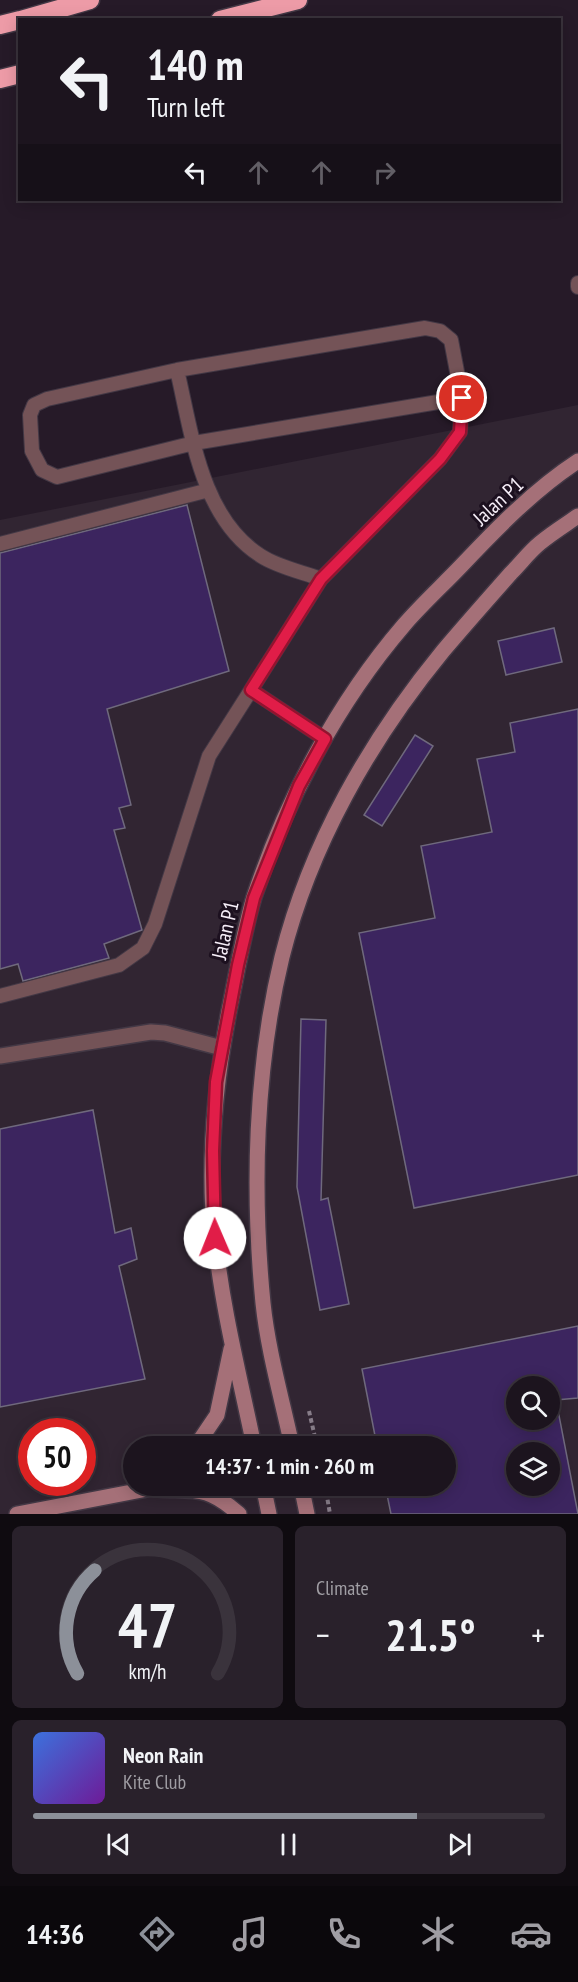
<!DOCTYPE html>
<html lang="en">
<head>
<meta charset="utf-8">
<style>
  :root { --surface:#1c141e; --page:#29212b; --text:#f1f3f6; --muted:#a09ea4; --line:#3a333c; --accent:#8c9099 }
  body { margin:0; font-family:"PT Sans Narrow",sans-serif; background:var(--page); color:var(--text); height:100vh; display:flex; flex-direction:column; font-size:22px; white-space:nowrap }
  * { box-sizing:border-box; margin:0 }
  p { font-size:20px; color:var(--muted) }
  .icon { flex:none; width:33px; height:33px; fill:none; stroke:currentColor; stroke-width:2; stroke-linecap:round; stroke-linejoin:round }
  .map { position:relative; height:1514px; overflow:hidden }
  .sheet { display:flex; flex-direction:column; gap:12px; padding:12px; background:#0f0b10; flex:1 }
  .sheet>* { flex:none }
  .banner { position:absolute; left:18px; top:18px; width:543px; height:183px; border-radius:0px; box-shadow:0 3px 15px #0003,0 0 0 2px var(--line); background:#1c141e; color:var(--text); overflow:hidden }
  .fabs { position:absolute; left:506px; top:1376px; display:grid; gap:12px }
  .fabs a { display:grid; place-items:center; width:54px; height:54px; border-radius:50%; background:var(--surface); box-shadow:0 3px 15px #0003,0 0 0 2px var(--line); font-size:30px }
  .speed { position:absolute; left:18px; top:1418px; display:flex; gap:12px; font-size:30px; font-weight:700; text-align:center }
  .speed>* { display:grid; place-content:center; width:78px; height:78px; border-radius:50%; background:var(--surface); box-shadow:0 3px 15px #0003,0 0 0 2px var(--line); line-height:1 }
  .speed .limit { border:9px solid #d22; background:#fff; color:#111 }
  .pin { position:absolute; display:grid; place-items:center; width:51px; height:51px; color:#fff; margin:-26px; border:3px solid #fff; border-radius:50%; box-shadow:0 2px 6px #0007 }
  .me { position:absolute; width:66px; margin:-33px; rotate:359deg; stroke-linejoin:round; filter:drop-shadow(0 0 4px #0008) }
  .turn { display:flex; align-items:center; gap:21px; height:126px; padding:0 30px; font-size:27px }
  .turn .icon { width:78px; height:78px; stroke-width:2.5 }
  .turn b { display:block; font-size:42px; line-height:51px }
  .lanes { display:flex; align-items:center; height:57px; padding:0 30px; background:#0003; justify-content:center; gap:30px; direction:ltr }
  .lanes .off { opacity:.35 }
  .big { font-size:45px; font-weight:700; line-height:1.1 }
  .sheet .tile { flex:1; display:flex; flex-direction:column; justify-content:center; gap:9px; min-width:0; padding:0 21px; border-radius:9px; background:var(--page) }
  .sheet .dial { align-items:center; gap:0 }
  .dial svg { height:156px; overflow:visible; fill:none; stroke:var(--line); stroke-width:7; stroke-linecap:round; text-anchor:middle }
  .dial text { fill:var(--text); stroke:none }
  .song { display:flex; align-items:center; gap:18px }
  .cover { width:72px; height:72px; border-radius:9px; background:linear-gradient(135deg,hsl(220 70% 55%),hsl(280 70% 35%)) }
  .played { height:6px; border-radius:3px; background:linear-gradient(90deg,var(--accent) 75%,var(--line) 75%) }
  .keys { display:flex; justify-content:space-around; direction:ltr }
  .heat { display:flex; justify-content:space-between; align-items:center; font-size:33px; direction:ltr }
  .sheet .tiles { flex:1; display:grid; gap:12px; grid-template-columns:1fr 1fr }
  .tile:last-child { grid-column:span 2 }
  .trip { position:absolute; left:123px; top:1436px; width:333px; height:60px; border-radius:30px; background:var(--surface); box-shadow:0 3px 15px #0003,0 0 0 2px var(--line); font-weight:700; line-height:60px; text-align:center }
  .menu { display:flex; height:96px; justify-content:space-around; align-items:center; background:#0b080c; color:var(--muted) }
  .menu .icon { width:42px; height:42px }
  .menu .current { color:var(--accent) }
  .menu b { font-size:27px; color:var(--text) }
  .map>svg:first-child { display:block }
  .industrial { fill:#312532; fill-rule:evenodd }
  .building { fill:#3c255f; stroke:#6f697d; stroke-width:1.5; fill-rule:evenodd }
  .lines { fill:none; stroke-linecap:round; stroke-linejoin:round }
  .service-casing { stroke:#433845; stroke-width:16 }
  .minor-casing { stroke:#433845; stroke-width:18 }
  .secondary-casing { stroke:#433845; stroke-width:18 }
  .motorway-casing { stroke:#433845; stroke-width:21 }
  .path { stroke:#877d89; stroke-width:4; stroke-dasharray:4.5 3; stroke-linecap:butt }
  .service { stroke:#745357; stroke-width:14 }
  .minor { stroke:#745357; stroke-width:15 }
  .secondary { stroke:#a57078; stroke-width:15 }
  .motorway { stroke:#ed9ba7; stroke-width:18 }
  .route-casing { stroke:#92132f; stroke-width:15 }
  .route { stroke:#e11d48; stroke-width:10 }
  .labels { text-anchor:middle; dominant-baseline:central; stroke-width:6; stroke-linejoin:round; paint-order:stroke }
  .street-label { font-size:21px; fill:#f6eef8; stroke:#1c101f }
</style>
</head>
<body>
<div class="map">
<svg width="578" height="1514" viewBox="0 0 578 1514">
  <rect width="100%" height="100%" fill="#261a28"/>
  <path class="industrial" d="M 578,405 L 578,1514 L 0,1514 L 0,520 ZM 516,1386 L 549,1386 L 549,1419 L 516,1419 ZM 32,1431 L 82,1431 L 82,1482 L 32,1482 ZM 134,1446 L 446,1446 L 446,1485 L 134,1485 ZM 516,1452 L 549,1452 L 549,1485 L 516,1485 Z"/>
  <path class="building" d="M 187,505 L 229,671 L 107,709 L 131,805 L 119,808 L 125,828 L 114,830 L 142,930 L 104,944 L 109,958 L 23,981 L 18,964 L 0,969 L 0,553 Z
    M 554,628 L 562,662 L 506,675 L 498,641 Z
    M 578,709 L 578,1175 L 414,1208 L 359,933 L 435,918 L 421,846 L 492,832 L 477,759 L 515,752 L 510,723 Z
    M 415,735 L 433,746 L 382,826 L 364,815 Z
    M 301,1019 L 326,1020 L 321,1200 L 328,1198 L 349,1304 L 320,1310 L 297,1187 Z
    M 93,1110 L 115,1233 L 131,1228 L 137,1259 L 119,1266 L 145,1379 L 0,1407 L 0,1129 Z
    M 578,1326 L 578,1398 L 556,1400 L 578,1514 L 391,1514 L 385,1485 L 446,1485 L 446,1446 L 377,1446 L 362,1369 ZM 516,1386 L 549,1386 L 549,1419 L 516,1419 ZM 516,1452 L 549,1452 L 549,1485 L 516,1485 Z"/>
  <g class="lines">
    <defs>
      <path id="service" d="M 578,283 L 578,287
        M 177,370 C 192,434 201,518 261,556 C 278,567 302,572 321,579
        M 0,544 L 209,490
        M 325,739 L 251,690 L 321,579 L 440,459 L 460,432 L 462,398 L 451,340 L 440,331 L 425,328 L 177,370 L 47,399 L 34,405 L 30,415 L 32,451 L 42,470 L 57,477 L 194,443 L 462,398
        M 0,996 L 119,965 L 143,948 L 155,924 L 209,756 L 251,690"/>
      <path id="minor" d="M 0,1056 L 151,1032 L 165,1033 L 222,1048"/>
      <path id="secondary" d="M 196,1446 L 217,1415 L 231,1349
        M 254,1446 C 240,1378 222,1308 215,1238 C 207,1162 215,1085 229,1011 C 237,973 243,934 254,897 C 286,800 337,703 404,625 C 422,604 443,585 462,565 C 497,528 535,489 578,461
        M 292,1446 C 282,1399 268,1351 263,1303 C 252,1190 255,1068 282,957 C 310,845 370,740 443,651 C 465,625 488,599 511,573 C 521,563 529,552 540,543 C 552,533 565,525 578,516
        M 263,1485 L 269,1514
        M 301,1485 L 307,1514
        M 158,1489 C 197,1491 207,1486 239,1514
        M 17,1514 L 168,1485"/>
      <path id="motorway" d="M 21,20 L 90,0
        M 220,20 L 298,0
        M 0,25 L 20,20
        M 0,79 L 20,74"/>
    </defs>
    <use href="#service" class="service-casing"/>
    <use href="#minor" class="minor-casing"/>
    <use href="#secondary" class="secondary-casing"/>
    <use href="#motorway" class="motorway-casing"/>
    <path class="path" d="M 309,1411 L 317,1446
      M 325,1485 L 330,1514"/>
    <use href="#service" class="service"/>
    <use href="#minor" class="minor"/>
    <use href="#secondary" class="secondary"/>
    <use href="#motorway" class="motorway"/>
  </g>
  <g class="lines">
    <defs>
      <path id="route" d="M 215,1238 L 213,1151 L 216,1082 L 238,965 L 254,898 L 299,786 L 325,739 L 251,690 L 321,579 L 440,459 L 460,432 L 462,398"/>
    </defs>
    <use href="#route" class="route-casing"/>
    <use href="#route" class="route"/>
  </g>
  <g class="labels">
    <g class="street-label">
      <text transform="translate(498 501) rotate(-43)">Jalan P1</text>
      <text transform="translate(225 930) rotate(-77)">Jalan P1</text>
    </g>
  </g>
</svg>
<div class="fabs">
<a><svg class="icon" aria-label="search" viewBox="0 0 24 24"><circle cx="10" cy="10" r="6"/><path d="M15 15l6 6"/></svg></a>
<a><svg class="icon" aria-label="layers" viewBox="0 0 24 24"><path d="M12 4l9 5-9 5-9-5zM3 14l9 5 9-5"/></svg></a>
</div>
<div class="speed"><div class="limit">50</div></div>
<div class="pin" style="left:462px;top:398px;background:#d93025"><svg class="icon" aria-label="arrive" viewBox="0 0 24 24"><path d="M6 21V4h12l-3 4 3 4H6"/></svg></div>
<svg class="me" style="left:215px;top:1238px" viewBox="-20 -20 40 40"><circle r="19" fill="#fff"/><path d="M0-13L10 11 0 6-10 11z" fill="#e11d48"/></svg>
<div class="trip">14:37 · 1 min · 260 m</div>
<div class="banner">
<div class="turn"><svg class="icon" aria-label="left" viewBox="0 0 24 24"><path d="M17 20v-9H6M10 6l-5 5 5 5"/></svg><div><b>140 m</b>Turn left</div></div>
<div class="lanes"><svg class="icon" aria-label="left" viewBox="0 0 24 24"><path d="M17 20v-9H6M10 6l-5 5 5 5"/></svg><svg class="icon off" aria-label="ahead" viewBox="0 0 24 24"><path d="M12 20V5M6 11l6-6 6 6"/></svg><svg class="icon off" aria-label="ahead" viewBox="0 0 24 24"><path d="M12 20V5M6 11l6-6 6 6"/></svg><svg class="icon off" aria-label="right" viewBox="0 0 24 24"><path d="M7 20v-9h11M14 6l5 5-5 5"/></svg></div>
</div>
</div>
<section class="sheet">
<div class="tiles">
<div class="tile dial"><svg viewBox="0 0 100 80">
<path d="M14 69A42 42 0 1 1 86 69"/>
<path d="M14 69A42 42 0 0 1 23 16" stroke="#8c9099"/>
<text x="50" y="56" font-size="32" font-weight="700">47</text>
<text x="50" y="72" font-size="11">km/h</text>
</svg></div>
<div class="tile"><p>Climate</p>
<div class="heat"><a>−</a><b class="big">21.5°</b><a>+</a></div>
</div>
<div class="tile">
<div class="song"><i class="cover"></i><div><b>Neon Rain</b><p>Kite Club</p></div></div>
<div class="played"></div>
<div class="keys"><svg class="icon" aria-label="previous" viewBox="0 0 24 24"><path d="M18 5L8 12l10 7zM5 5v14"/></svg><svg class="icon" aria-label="pause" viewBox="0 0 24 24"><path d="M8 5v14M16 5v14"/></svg><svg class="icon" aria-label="next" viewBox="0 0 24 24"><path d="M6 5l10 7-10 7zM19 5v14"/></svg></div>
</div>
</div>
</section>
<nav class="menu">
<b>14:36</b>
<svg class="icon current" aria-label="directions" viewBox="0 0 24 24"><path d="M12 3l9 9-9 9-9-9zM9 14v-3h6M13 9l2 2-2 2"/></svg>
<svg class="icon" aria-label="music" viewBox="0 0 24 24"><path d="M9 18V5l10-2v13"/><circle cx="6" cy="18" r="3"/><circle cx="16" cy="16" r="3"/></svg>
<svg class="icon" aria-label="phone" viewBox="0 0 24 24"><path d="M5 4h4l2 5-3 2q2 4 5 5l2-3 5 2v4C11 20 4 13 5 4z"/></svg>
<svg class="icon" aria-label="climate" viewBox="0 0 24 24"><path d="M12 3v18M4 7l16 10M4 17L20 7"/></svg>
<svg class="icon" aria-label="car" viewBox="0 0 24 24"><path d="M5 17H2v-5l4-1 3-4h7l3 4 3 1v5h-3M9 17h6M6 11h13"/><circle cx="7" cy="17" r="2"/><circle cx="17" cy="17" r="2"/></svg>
</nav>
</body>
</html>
